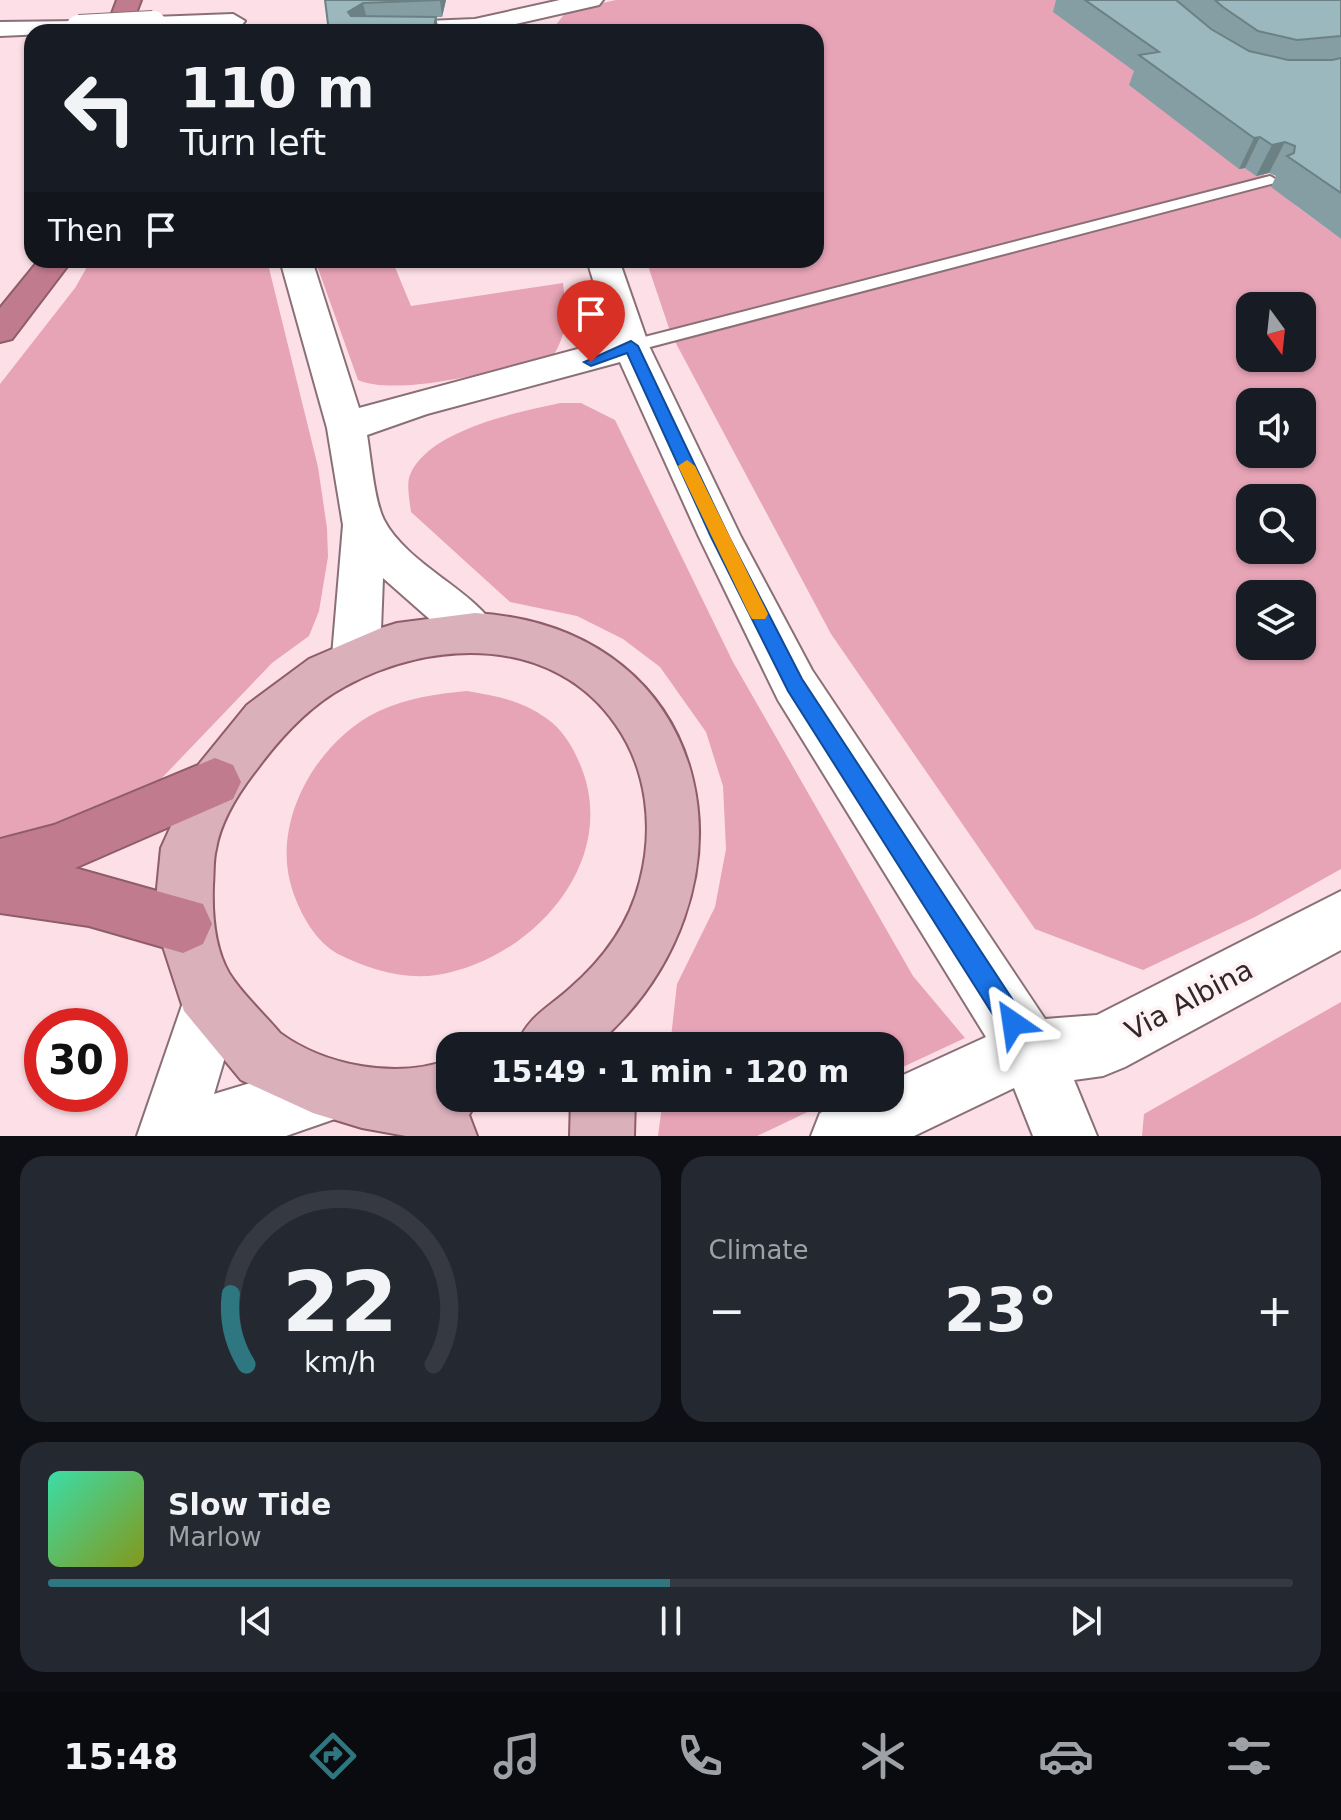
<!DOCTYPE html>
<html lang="en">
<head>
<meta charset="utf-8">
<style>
  :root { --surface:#171b24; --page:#242831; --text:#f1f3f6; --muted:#9ea1a6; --line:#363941; --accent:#2e7680 }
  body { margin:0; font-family:"DejaVu Sans",sans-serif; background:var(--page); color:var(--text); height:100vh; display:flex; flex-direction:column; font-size:30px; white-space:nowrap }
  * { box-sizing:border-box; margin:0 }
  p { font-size:26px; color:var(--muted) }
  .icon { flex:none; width:44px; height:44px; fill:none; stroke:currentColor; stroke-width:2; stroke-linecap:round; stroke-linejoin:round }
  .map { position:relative; height:1136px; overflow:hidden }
  .drawer { display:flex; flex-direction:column; gap:20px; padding:20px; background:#0d0f14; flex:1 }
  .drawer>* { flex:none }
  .guide { position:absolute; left:24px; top:24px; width:800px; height:244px; border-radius:24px; box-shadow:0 2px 6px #0004; background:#171b24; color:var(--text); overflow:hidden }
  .needle { width:52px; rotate:165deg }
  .fabs { position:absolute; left:1236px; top:292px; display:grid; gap:16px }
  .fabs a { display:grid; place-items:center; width:80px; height:80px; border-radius:16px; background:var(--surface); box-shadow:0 2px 6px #0004; font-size:40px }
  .speed { position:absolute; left:24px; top:1008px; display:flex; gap:16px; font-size:40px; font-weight:700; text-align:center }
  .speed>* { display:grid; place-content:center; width:104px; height:104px; border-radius:50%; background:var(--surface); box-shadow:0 2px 6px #0004; line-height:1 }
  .speed .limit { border:12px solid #d22; background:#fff; color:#111 }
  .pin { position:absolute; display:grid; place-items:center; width:68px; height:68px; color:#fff; margin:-82px -34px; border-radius:50% 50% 50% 0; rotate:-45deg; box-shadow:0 0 8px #0007 }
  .pin .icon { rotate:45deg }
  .me { position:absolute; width:88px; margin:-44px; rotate:328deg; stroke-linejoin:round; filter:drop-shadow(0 0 6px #0008) }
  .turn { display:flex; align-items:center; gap:28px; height:168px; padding:0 24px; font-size:36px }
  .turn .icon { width:104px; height:104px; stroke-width:2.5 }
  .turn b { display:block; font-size:56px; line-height:68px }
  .then { display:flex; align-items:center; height:76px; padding:0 24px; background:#0003; gap:16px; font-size:30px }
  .big { font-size:60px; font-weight:600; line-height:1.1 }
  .drawer .widget { flex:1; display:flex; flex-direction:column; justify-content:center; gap:12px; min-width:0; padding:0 28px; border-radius:24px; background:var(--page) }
  .drawer .dial { align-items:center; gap:0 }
  .dial svg { height:208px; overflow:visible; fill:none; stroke:var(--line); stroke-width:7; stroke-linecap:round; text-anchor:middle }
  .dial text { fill:var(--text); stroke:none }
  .song { display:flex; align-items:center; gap:24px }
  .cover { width:96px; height:96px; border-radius:12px; background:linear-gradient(135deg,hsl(160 70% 55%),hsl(70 70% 35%)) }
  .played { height:8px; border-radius:4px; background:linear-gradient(90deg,var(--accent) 50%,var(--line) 50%) }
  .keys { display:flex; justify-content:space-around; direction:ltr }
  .heat { display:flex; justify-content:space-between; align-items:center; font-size:44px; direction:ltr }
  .drawer .tiles { flex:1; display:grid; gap:20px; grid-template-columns:1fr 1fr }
  .widget:last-child { grid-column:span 2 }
  .trip { position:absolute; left:436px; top:1032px; width:468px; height:80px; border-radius:24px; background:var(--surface); box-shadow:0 2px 6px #0004; font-weight:600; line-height:80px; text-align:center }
  .tabs { display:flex; height:128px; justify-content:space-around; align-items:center; background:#090b0e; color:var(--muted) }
  .tabs .icon { width:56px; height:56px }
  .tabs .current { color:var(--accent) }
  .tabs b { font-size:36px; color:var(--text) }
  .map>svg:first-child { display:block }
  .green { fill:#e7a4b6; fill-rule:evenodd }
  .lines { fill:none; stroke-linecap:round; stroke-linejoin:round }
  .lane-casing { stroke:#8a7076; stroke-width:4 }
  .street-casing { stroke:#8a7076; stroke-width:4 }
  .primary-casing { stroke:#8f5d6a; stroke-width:4 }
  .highway-casing { stroke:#8f5d6a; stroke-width:4 }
  .lane { fill:#fff; fill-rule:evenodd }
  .street { fill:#fff; fill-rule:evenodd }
  .primary { fill:#dab0bb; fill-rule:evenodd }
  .highway { fill:#c17b8e; fill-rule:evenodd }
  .street-bridge-casing { stroke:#8a7076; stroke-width:28; stroke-linecap:butt }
  .street-bridge { stroke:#fff; stroke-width:26 }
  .wall { fill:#849ea3 }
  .shaded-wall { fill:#6c8184 }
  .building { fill:#9ab8bd; stroke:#6c8184; stroke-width:2 }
  .route { fill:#1a73e8; stroke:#114b97; stroke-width:2 }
  .slow { fill:#f59e0b }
  .labels { text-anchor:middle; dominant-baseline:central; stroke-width:8; stroke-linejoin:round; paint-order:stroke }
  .near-street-label { font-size:28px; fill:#312628; stroke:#fef2f5 }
</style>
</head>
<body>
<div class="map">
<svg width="1341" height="1136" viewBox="0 0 1341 1136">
  <rect width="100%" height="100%" fill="#fde0e7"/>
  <path class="green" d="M 616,0 L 1066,0 C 1141,73 1218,144 1304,203 L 1295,205 L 1341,239 L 1341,869 L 1255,917 L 1143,970 L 1035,929 L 831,634 L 671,334 L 646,260 L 816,260 L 816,32 L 550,32 L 567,11 ZM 1250,306 L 1302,306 L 1302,358 L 1250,358 ZM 1250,402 L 1302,402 L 1302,454 L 1250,454 ZM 1250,498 L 1302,498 L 1302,550 L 1250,550 ZM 1250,594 L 1302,594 L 1302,646 L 1250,646 Z
    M 91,260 L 267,260 L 318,467 L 327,528 L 328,557 L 319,611 L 309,636 L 272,663 L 160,780 L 120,804 L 25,835 L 0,837 L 0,384 L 75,288 Z
    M 315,260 L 392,260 L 411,306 L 563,283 C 566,312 569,331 553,356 C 508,368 399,398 358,380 Z
    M 560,403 L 581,403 L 615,420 L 733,662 L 913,976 L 965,1038 L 890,1073 L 890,1046 L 670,1046 L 677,984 L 715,907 L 726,849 L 723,786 L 706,732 L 660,667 L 623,639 L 577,616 L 510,602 L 411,512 C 410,502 406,484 410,475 C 428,430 519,412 560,403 Z
    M 467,691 C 495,696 522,700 546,718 C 564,730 576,752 583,772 C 617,867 528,961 437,975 C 403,980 368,969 338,954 C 316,942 301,915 293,892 C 269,824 316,741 379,711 C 408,698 435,694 467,691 Z
    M 1341,1002 L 1341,1136 L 1142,1136 L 1144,1114 Z
    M 663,1098 L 837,1098 L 757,1136 L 658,1136 Z"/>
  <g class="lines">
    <defs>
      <path id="lane" d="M 1270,176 L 1277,180 L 1275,183 L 631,352 L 622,346 L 625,342 Z"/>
      <path id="street" d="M 560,0 L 603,0 L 599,5 L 480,32 L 366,30 L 378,23 L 475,19 Z
        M 233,14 L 245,21 L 241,26 L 153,31 L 141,24 L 153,17 Z
        M 79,21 L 88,23 L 91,28 L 88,32 L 0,36 L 0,22 Z
        M 280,260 L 312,260 L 359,408 L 611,340 L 587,260 L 619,260 L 649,346 L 741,537 L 812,670 L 1045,1019 L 1097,1015 L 1341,891 L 1341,950 L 1125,1067 L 1103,1076 L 1074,1080 L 1097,1136 L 1033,1136 L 1014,1088 L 914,1136 L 811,1136 L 820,1113 L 853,1098 L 890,1098 L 890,1081 L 986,1037 L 778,700 L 699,537 L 620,362 L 427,414 L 367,435 C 371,458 374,500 384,520 C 407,565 478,592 498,632 L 491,645 L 475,651 L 459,645 L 383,578 L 380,656 L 373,670 L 356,676 L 339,670 L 332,656 L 343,525 L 327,428 Z
        M 211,973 L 232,982 L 241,1003 L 214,1094 L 330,1059 L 352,1069 L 362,1091 L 352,1113 L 286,1136 L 137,1136 L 190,982 Z"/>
      <path id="primary" d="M 475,613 C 723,628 768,898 595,1046 L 516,1046 C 529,1016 545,1010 568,990 C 603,960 629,925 640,881 C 654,828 647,769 616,725 C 554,635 432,638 344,687 C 309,706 280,738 257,769 C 239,792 221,820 216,849 C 213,860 214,874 213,885 C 212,914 214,947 229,973 C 242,994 264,1014 280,1033 C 325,1066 398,1080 450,1059 L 450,1098 L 479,1098 L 469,1115 L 477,1136 L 406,1136 L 362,1128 L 313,1113 L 241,1080 L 184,1011 L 154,919 L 161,848 L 199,764 L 247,705 L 309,659 L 381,628 L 397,623 Z
        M 571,1098 L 635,1098 L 634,1136 L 570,1136 Z"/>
      <path id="highway" d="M 117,0 L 141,0 L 129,32 L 105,32 Z
        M 39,260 L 72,260 L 12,339 L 0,342 L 0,308 Z
        M 215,758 L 233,765 L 241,782 L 233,799 L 75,868 L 203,904 L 212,924 L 203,944 L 183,953 L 89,926 L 0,913 L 0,839 L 54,825 Z"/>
    </defs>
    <use href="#lane" class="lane-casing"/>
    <use href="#street" class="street-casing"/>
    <use href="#primary" class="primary-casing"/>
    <use href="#highway" class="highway-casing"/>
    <use href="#lane" class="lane"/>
    <use href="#street" class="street"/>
    <use href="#primary" class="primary"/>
    <use href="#highway" class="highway"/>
    <defs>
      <path id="street-bridge" d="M 79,28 L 153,24"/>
    </defs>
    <use href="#street-bridge" class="street-bridge-casing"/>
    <use href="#street-bridge" class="street-bridge"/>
  </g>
  <path class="wall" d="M 325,0 L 446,0 L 442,17 L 436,17 L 439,32 L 329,32 Z
    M 1056,0 L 1341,0 L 1341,239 L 1271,187 L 1276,176 L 1269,173 L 1256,176 L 1245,168 L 1239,169 L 1129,85 L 1134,71 L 1053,12 Z"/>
  <path class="shaded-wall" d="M 440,0 L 446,0 L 442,17 Z
    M 363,3 L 367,20 L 352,29 L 348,12 Z
    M 436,17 L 439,32 L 433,32 Z
    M 1260,137 L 1245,168 L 1239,169 L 1254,138 Z
    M 1285,142 L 1269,173 L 1256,176 L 1272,145 Z"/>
  <path class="building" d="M 325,0 L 440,0 L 363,3 L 348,12 L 351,16 L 436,17 L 433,32 L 329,32 Z
    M 1085,0 L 1176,0 L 1211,29 L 1249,51 L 1288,60 L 1332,60 L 1341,58 L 1341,193 L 1287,156 L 1294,153 L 1295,146 L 1285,142 L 1272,145 L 1260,137 L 1254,138 L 1139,55 L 1159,52 Z
    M 1215,0 L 1341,0 L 1341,36 L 1297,40 L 1258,31 L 1223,7 Z"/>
  <path class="route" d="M 631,341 L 638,346 L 729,537 L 802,679 L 1022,1014 L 1025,1023 L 1022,1032 L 1013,1035 L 1004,1032 L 788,691 L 711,537 L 627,353 L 591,366 L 584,362 Z"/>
  <path class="slow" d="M 687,460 L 695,466 L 768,614 L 765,619 L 752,619 L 749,614 L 678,466 Z"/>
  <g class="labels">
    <g class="near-street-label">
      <text transform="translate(1189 1000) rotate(-28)">Via Albina</text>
    </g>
  </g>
</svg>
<div class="fabs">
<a><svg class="needle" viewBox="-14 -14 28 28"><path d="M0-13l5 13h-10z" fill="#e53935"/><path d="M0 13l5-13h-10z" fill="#9ea1a6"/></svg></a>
<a><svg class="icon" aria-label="sound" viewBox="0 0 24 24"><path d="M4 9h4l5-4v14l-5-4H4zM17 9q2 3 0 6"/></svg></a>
<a><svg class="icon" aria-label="search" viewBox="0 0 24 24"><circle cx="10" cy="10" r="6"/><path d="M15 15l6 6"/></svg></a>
<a><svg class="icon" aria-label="layers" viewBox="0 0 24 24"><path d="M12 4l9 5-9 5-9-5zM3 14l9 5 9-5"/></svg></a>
</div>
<div class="speed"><div class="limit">30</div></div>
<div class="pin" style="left:591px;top:362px;background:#d93025"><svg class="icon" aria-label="arrive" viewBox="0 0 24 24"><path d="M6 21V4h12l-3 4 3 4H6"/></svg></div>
<svg class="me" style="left:1013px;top:1023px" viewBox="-20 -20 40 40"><path d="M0-17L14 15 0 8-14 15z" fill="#1a73e8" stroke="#fff" stroke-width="4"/></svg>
<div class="trip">15:49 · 1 min · 120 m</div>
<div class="guide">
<div class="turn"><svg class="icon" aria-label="left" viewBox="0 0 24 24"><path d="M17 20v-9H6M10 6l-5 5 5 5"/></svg><div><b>110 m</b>Turn left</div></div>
<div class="then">Then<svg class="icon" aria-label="arrive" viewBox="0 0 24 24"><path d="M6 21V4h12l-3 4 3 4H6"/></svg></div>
</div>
</div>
<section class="drawer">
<div class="tiles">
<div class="widget dial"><svg viewBox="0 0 100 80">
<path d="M14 69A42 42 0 1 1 86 69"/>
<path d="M14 69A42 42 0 0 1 8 42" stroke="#2e7680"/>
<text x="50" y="56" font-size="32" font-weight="700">22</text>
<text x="50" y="72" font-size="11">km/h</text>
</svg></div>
<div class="widget"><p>Climate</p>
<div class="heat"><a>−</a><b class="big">23°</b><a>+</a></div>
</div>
<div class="widget">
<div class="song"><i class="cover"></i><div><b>Slow Tide</b><p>Marlow</p></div></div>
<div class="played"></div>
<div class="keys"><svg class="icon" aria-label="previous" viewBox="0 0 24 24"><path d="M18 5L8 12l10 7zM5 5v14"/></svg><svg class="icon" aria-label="pause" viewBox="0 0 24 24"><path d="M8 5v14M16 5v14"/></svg><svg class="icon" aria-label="next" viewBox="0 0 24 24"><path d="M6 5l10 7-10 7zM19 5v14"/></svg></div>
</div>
</div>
</section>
<nav class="tabs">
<b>15:48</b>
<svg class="icon current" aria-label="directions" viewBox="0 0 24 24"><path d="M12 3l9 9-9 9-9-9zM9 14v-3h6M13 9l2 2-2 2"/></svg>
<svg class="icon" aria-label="music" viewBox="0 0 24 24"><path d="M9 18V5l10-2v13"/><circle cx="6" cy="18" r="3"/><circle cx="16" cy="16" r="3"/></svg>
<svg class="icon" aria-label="phone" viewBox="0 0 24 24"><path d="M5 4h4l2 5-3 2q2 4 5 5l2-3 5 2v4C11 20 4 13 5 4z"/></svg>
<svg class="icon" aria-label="climate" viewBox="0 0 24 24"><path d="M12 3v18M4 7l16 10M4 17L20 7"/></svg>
<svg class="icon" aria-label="car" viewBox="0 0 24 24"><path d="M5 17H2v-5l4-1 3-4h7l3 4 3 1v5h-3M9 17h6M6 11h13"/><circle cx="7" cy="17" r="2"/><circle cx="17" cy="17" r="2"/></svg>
<svg class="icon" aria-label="filters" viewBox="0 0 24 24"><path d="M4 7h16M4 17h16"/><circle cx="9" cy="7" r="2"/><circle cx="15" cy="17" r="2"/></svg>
</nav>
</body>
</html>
